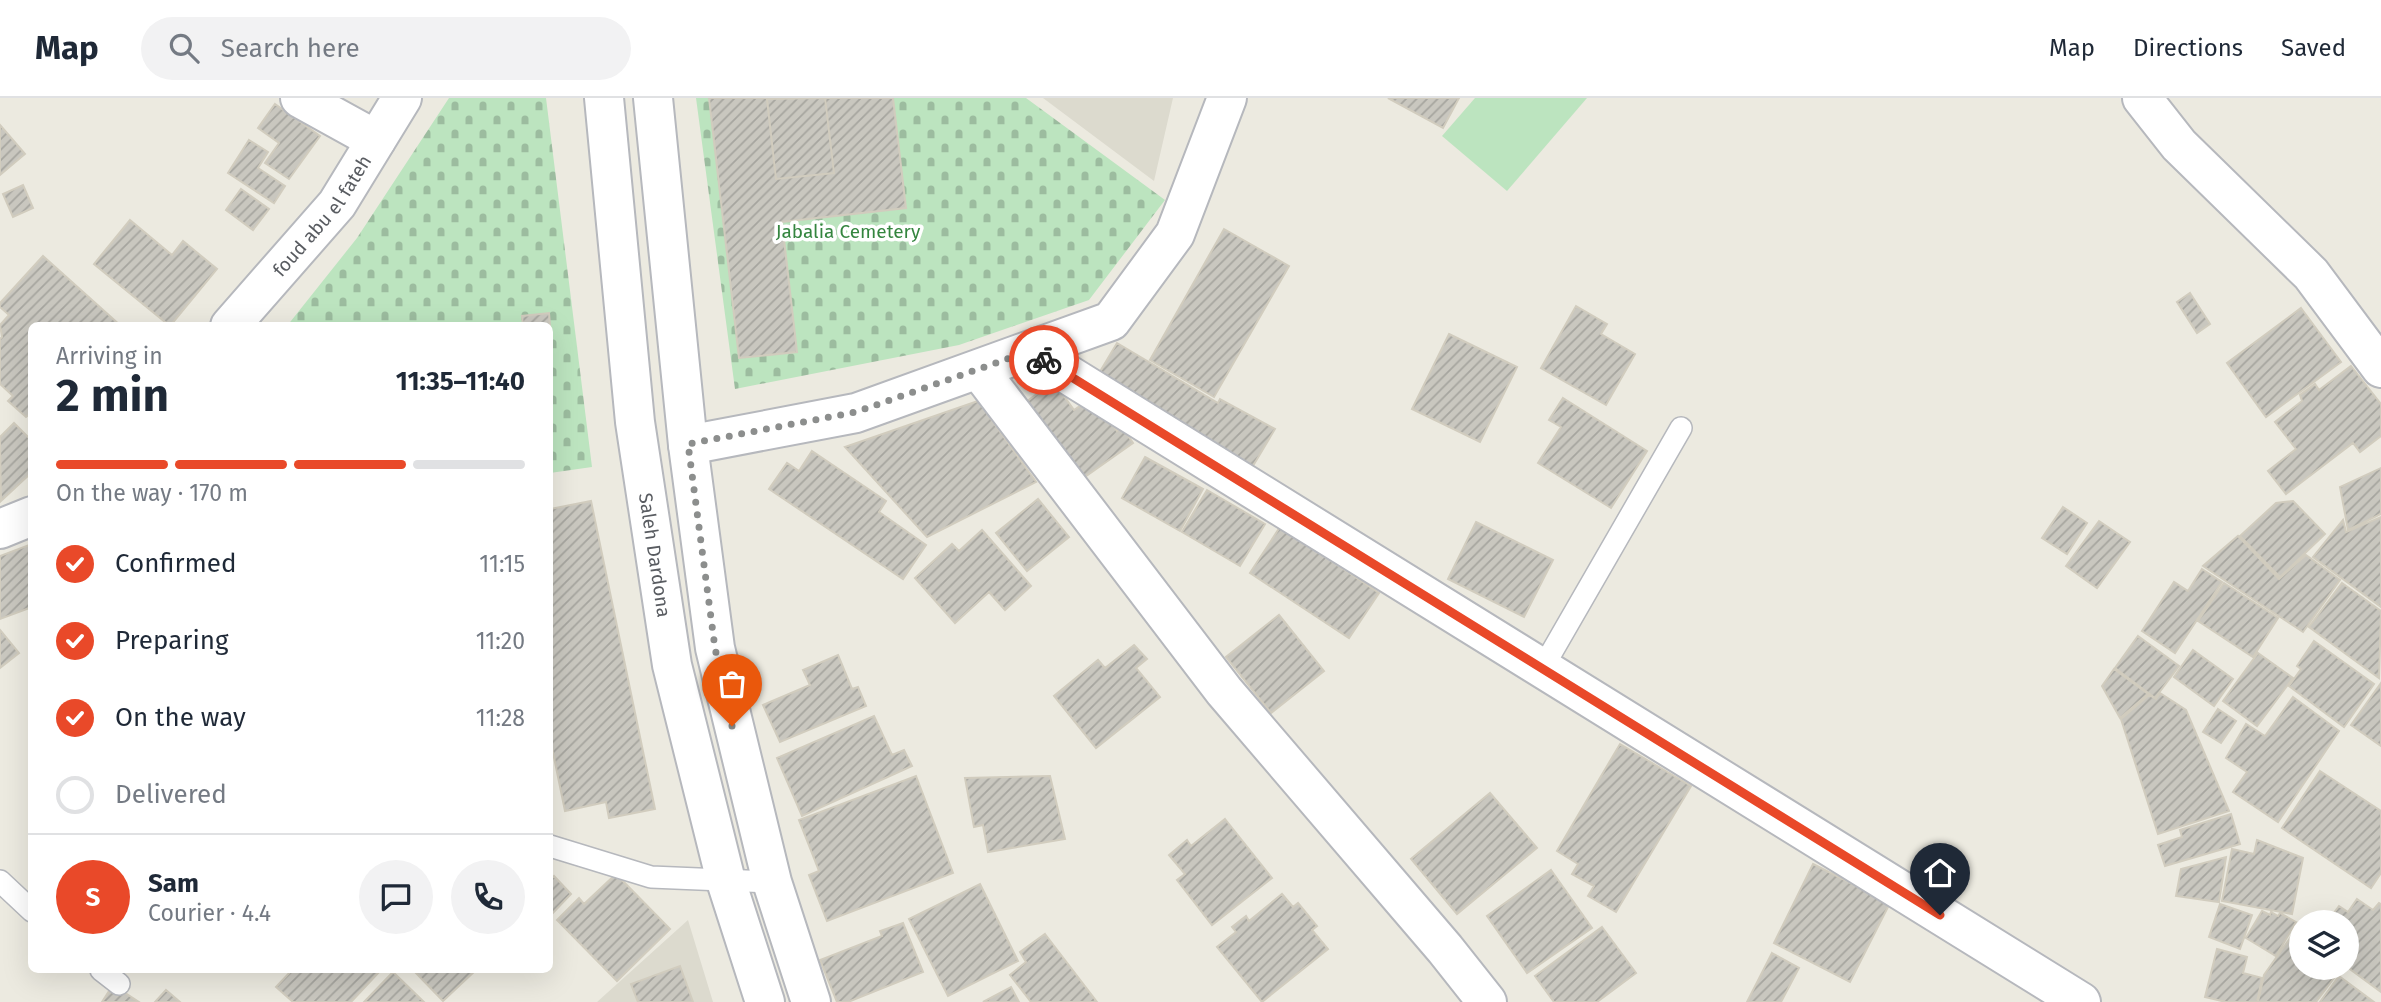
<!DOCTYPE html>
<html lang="en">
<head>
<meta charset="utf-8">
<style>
	body { margin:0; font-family:"Fira Sans",sans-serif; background:#f2f2f3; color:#1f2937; height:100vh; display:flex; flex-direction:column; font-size:26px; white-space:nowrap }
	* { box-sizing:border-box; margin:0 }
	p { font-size:23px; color:#747a83 }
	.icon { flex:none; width:38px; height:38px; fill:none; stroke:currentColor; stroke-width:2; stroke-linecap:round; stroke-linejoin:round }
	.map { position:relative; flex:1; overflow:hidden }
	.sheet { position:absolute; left:28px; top:224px; width:525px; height:651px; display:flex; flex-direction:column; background:#fff; border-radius:10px; box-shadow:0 7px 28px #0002 }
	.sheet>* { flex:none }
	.buttons { position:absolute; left:2289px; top:812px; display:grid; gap:14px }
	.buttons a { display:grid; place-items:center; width:70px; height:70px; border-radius:50%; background:#fff; box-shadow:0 7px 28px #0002; font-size:35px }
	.pin { position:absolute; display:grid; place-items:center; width:60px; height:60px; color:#fff; margin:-72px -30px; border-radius:50% 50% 50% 0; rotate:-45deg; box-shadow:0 0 7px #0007 }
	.pin .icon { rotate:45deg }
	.courier { position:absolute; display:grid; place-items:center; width:70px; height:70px; margin:-35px; border:5px solid #e94929; border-radius:50%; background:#fff; color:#222; box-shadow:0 2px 9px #0007 }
	.overview em { font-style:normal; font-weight:700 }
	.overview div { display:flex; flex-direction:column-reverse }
	.overview { display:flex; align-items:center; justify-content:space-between; height:119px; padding:0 28px }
	h1 { font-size:46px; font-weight:700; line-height:52px }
	.bar { display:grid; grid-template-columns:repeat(4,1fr); gap:10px 7px; align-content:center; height:84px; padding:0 28px }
	.bar i { height:9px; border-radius:5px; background:#e0e1e3 }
	.bar .selected { background:#e94929 }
	.bar p { grid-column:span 4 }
	.line { display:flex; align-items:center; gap:18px; padding:0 28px; border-top:2px solid #e0e1e3 }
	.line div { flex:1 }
	.round { display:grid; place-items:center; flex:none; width:74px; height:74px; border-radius:37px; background:#f2f2f3 }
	ol { padding:0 28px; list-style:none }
	li { display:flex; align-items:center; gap:21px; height:77px }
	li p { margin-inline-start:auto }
	li .icon { padding:7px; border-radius:50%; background:#e94929; color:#fff; stroke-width:4 }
	li:last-child { color:#747a83 }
	li i { width:38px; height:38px; border:4px solid #e0e1e3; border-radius:50% }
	header { display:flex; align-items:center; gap:42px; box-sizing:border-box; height:98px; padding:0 35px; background:#fff; border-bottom:2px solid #e0e1e3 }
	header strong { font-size:33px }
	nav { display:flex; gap:38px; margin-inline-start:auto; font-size:24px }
	.search { width:490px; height:63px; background:#f2f2f3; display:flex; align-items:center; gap:18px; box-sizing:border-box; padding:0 24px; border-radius:38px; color:#747a83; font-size:26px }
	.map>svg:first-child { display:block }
	.education { fill:#dcdace }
	.cemetery { fill:url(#cemetery-stones) }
	.garden { fill:#bce4bf }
	.building { fill:url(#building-hatch); stroke:#d1ccbe; stroke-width:2 }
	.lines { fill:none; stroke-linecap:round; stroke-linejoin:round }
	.service-casing { stroke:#b6b8bd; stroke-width:24 }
	.minor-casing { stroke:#b6b8bd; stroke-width:42 }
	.tertiary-casing { stroke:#b6b8bd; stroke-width:42 }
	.service { stroke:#fff; stroke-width:21 }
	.minor { stroke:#fff; stroke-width:38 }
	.tertiary { stroke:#fff; stroke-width:38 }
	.done { stroke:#8c8e8d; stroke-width:7; stroke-dasharray:0 12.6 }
	.route { stroke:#e94929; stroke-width:9 }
	.labels { text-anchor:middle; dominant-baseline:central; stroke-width:7; stroke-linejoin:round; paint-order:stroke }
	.street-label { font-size:19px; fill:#595c61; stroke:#fff }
	.park-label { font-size:19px; fill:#34853f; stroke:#fff }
</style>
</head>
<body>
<header>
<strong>Map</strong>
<div class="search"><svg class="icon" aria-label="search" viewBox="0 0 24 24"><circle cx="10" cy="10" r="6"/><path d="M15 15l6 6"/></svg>Search here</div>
<nav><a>Map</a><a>Directions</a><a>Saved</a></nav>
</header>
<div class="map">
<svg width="2381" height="904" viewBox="0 0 2381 904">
	<defs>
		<pattern id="cemetery-stones" width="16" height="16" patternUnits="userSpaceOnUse" patternTransform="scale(1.75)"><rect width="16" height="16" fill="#bce4bf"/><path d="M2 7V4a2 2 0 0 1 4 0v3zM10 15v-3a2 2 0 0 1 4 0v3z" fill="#9cbc9f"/></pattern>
		<pattern id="building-hatch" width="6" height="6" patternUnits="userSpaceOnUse" patternTransform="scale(1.75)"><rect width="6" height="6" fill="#c9c7bf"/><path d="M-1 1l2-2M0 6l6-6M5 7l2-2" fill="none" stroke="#a6a59f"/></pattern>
	</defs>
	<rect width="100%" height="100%" fill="#eceae0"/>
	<path class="education" d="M1043,0H1173L1154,83Z
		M688,822L713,904H597Z"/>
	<path class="cemetery" d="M449,0H546L592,369L550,375V228H287L357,140Z
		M696,0H1026L1165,102L1089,202L959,247L735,291Z"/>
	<path class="garden" d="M1475,0H1587L1507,93L1442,38Z"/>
	<path class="building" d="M709,0H774L767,1L776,81L834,75L825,0H893L906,110L782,124L797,254L739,260Z
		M825,0L834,75L776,81L767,1Z
		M1388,0H1459L1443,30Z
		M275,6L320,38L289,81L265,65L279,45L258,30Z
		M0,27L25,56L0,77Z
		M249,42L268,54L258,70L285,88L274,105L228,75Z
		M23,87L33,110L13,119L3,96Z
		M241,91L269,111L253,132L226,112Z
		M130,122L172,157L183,143L217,171L170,228L94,166Z
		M1224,131L1289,168L1214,299L1150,262Z
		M43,158L121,228H32V314L26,319L8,303L13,298L0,286V241L2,239L0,227L9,217L0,209V205Z
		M2190,195L2210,226L2197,235L2177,204Z
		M1576,208L1607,226L1601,236L1635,256L1606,307L1541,270Z
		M2301,210L2341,264L2266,319L2227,265Z
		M549,215L552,251H550V228H523L522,218Z
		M1449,236L1517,269L1480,344L1412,311Z
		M1117,245L1218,305L1220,301L1275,331L1250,373L1095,282Z
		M2351,268L2381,306V338L2360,354L2353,345L2286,396L2268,373L2296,351L2275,324L2302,303L2300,297L2315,286L2319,292Z
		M1054,284L1074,312L1087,303L1101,312L1117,333L1122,329L1133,345L1079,383L1023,306Z
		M1563,300L1647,353L1611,410L1538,365L1561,329L1549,322Z
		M978,303L1036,384L927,439L845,349Z
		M14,325L32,343V374L1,403L0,339Z
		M812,353L886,403L879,414L926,447L903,481L769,391L787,365L799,373Z
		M1145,359L1203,391L1180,433L1122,400Z
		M2381,370V416L2348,432L2340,389Z
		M1207,392L1265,426L1240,468L1182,434Z
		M1038,401L1069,439L1027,473L996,435Z
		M591,403L655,711L609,720L606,704L565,713L550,640V411Z
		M2293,403L2325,436L2280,479L2240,438L2276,405Z
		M2063,409L2087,425L2067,456L2042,440Z
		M2381,419V509L2313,459L2343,422L2346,434Z
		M2099,423L2130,444L2097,490L2066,468Z
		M1476,424L1553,462L1524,519L1448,481Z
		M1280,429L1379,495L1349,540L1250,475Z
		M982,432L1031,488L1005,512L989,494L955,525L915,480L952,446L959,453Z
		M2238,438L2279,481L2306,457L2340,482L2303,534L2203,468Z
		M32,446V509L0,521V458Z
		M2202,471L2222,484L2175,555L2142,533L2174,484L2188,493Z
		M2224,485L2278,520L2253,559L2198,523Z
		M2342,485L2381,513L2379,580L2309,529Z
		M1279,517L1324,573L1271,615L1226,559Z
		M0,532L19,555L0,570Z
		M2138,538L2179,568L2155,600L2115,570Z
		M2314,543L2374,586L2344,629L2289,588L2301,571L2297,568Z
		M1134,547L1147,561L1136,570L1160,599L1096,650L1054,598L1098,562L1105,570Z
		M2193,552L2233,581L2214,608L2174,579Z
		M2258,555L2293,580L2257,628L2223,603Z
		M838,557L852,591L858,589L866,608L780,644L763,607L810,587L803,572Z
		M2114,571L2148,596L2120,620L2102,588Z
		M2381,585V648L2351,627Z
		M2160,595L2186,612L2229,713L2158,736L2121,621L2149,597L2156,601Z
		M2293,599L2339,633L2278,724L2233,694L2247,674L2226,660L2246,626L2265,638Z
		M2218,611L2236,623L2221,645L2203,634Z
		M874,618L892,657L904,652L912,668L802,718L777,660Z
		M1620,646L1691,688L1616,814L1588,798L1594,788L1572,776L1578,766L1557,753Z
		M2320,673L2381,713V775L2371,790L2282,730Z
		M916,678L953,775L827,823L809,777L819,773L799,722Z
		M1050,678L1065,741L988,754L983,727L974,729L965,680Z
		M1490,695L1537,750L1457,816L1411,761Z
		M2231,716L2240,746L2165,768L2158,747L2182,739L2180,732Z
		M1225,721L1272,780L1212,827L1177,782L1185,776L1169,757L1187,742L1191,748Z
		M2257,742L2303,760L2292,816L2222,803L2232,751L2254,756Z
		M2226,759L2219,804L2176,798L2181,771Z
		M1813,766L1890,805L1850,884L1774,845Z
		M1551,772L1592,830L1527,875L1487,818Z
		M616,776L670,831L617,883L557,822L579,800L584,806Z
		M554,778L571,796L550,818V782Z
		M980,786L1018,863L948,898L909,821Z
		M1282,796L1293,809L1298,805L1317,828L1312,832L1328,851L1262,904L1217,849L1236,834L1232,829L1246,818L1249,823Z
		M2357,801L2373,812L2379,805L2381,806V894L2347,869V824H2327L2339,808L2348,814Z
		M2220,806L2252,817L2240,851L2209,839Z
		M2262,813L2270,817L2271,814L2278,818L2280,815L2296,824L2276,858L2246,840Z
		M903,825L923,874L848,904H837L820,862L882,838L880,833Z
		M1602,829L1636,875L1597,904H1554L1535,878Z
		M1045,836L1097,904H1031L1010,877L1026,864L1020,854Z
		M2293,836L2301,842V870H2327L2337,876L2316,904H2258L2264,877Z
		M2217,851L2247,859L2243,875L2262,880L2257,904H2226L2205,899Z
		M1772,855L1799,870L1781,904H1747Z
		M680,868L693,904H638L631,886Z
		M292,872H381L351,904H293L276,889Z
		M413,872H476L443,903Z
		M393,874L424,904H364Z
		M2339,878L2374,904H2320Z
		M113,887L139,904H102Z
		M1011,889L1019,904H983Z
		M166,892L180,904H155Z"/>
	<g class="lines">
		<g class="service-casing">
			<path id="service" d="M1542,571L1681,330
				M550,748L651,779L772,784
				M0,783L32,813
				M101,872L119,886"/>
		</g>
		<g class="minor-casing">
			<g id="minor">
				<path d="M300,0L376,42"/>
				<path d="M2142,0L2179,47L2311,176L2381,270"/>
				<path id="s1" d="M230,228L337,106L402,0"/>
				<path d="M1030,253L2081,904"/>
				<path d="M979,272L1224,593L1445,851L1487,904"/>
				<path d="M688,347L856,315L1111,223L1175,136L1227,0"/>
				<path d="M0,431L32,418"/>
			</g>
		</g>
		<g class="tertiary-casing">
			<g id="tertiary">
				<path id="s2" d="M604,0L635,324L672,567L726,783L765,904"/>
				<path d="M653,0L688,347L715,550L772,784L811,904"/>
			</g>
		</g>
		<use href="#service" class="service"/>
		<use href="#minor" class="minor"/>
		<use href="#tertiary" class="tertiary"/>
	</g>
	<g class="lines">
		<path class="done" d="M732,628L715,550L688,346L856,314L1030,253L1044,262"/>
		<path class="route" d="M1044,262L1940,817"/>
	</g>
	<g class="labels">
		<g class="street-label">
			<text stroke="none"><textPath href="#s1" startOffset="144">foud abu el fateh</textPath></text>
			<text stroke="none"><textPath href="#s2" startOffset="460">Saleh Dardona</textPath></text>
		</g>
		<g class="park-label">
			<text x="848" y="133">Jabalia Cemetery</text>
		</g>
	</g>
</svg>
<div class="buttons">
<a><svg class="icon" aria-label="layers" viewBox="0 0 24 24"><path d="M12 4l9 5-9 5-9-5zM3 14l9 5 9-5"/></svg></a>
</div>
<div class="pin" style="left:732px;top:628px;background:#ea580c"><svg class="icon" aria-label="bag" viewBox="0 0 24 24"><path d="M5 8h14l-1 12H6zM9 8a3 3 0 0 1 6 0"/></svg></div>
<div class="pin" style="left:1940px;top:817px;background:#1f2937"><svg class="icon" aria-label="home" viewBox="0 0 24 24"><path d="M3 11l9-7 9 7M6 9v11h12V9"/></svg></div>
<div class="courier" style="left:1044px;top:262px"><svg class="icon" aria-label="bike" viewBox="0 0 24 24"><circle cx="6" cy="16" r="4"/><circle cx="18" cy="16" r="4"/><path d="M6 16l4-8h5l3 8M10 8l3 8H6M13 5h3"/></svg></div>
<section class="sheet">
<div class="overview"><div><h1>2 min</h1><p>Arriving in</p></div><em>11:35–11:40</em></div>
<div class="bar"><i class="selected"></i><i class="selected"></i><i class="selected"></i><i></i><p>On the way · 170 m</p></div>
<ol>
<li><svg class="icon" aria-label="check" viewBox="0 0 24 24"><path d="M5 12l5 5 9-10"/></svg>Confirmed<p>11:15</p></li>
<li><svg class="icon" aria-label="check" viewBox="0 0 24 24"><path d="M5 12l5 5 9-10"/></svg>Preparing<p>11:20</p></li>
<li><svg class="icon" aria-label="check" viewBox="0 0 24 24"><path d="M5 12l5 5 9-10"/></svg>On the way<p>11:28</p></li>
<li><i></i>Delivered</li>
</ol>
<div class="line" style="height:126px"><b class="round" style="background:#e94929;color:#fff">S</b><div><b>Sam</b><p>Courier · 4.4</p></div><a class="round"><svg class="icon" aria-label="chat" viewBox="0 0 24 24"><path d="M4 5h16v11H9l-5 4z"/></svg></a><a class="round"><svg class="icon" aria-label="phone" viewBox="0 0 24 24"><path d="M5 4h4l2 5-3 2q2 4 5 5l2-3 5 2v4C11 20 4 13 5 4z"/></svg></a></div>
</section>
</div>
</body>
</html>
